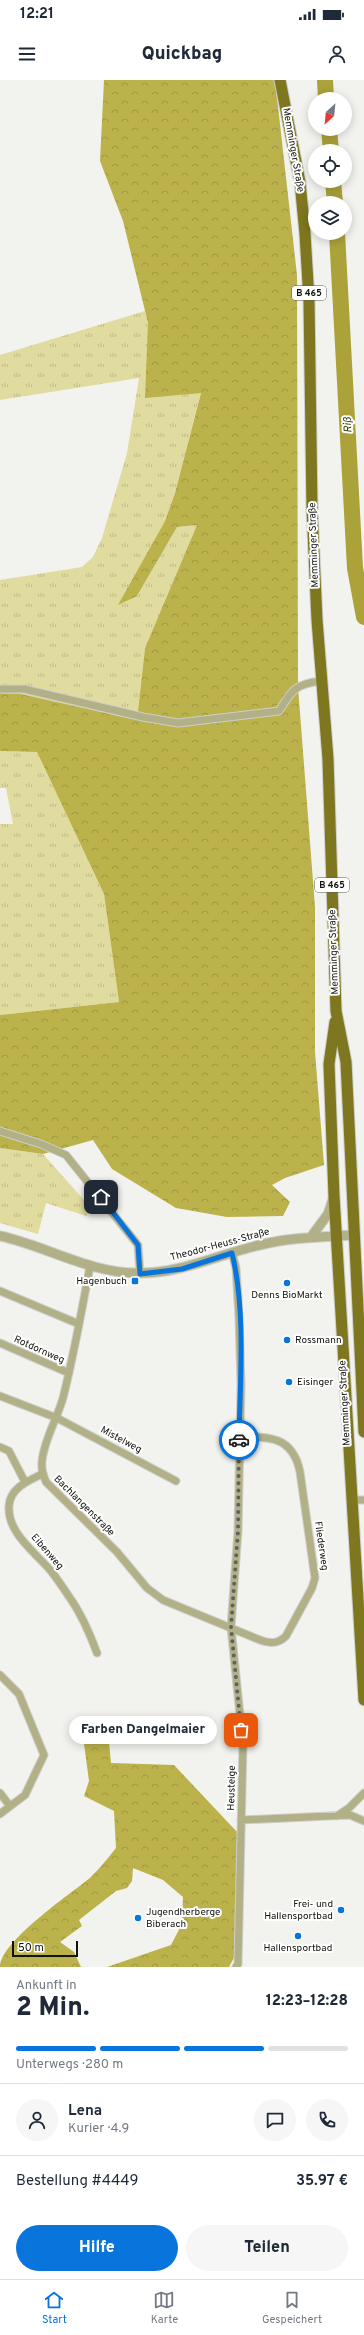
<!DOCTYPE html>
<html lang="de">
<head>
<meta charset="utf-8">
<style>
	body { margin:0; font-family:Overpass,sans-serif; background:#f6f6f7; color:#1f2937; height:100vh; display:flex; flex-direction:column; font-size:15px; white-space:nowrap }
	* { box-sizing:border-box; margin:0 }
	p { font-size:13px; color:#747a83 }
	.icon { flex:none; width:22px; height:22px; fill:none; stroke:currentColor; stroke-width:2; stroke-linecap:round; stroke-linejoin:round }
	.map { position:relative; height:1887px; overflow:hidden }
	.panel { display:flex; flex-direction:column; background:#fff; flex:1 }
	.panel>* { flex:none }
	.needle { width:26px; rotate:207deg }
	.fabs { position:absolute; left:308px; top:12px; display:grid; gap:8px }
	.fabs a { display:grid; place-items:center; width:44px; height:44px; border-radius:50%; background:#fff; box-shadow:0 2px 10px #0003; font-size:20px }
	.scale { position:absolute; left:12px; bottom:10px; width:66px; box-sizing:border-box; padding-left:4px; border:2px solid #121211; border-top:0; font-size:11px; line-height:14px; white-space:nowrap; color:#121211; -webkit-text-stroke:3px #fffffe; paint-order:stroke }
	.pin { position:absolute; display:grid; place-items:center; width:34px; height:34px; color:#fff; margin:-17px; border-radius:8px; box-shadow:0 2px 6px #0006 }
	.courier { position:absolute; display:grid; place-items:center; width:40px; height:40px; margin:-20px; border:3px solid #0874dc; border-radius:50%; background:#fff; color:#222; box-shadow:0 1px 5px #0007 }
	.bubble { position:absolute; height:28px; border-radius:14px; background:#fff; box-shadow:0 2px 10px #0003; font-size:13px; font-weight:800; line-height:28px; text-align:center }
	.overview em { font-style:normal; font-weight:800 }
	.overview div { display:flex; flex-direction:column-reverse }
	.overview { display:flex; align-items:center; justify-content:space-between; height:68px; padding:0 16px }
	h1 { font-size:26px; font-weight:800; line-height:30px }
	.bar { display:grid; grid-template-columns:repeat(4,1fr); gap:6px 4px; align-content:center; height:48px; padding:0 16px }
	.bar i { height:5px; border-radius:3px; background:#e0e1e3 }
	.bar .on { background:#0874dc }
	.bar p { grid-column:span 4 }
	.line { display:flex; align-items:center; gap:10px; padding:0 16px; border-top:1px solid #e0e1e3 }
	.line div { flex:1 }
	.round { display:grid; place-items:center; flex:none; width:42px; height:42px; border-radius:21px; background:#f6f6f7 }
	.action { display:flex; gap:8px; margin-top:auto; padding:8px 16px }
	.action a { flex:1; height:46px; border-radius:24px; background:#0874dc; color:#fff; font-size:16px; font-weight:800; line-height:46px; text-align:center }
	.action a+a { background:#f6f6f7; color:#1f2937 }
	.status { display:flex; justify-content:space-between; align-items:center; height:28px; padding:0 20px; background:#fff; direction:ltr }
	.status svg { height:11px; fill:currentColor }
	header { display:flex; justify-content:space-between; align-items:center; height:52px; padding:0 16px; background:#fff; font-size:18px; font-weight:800 }
	.tab-bar { display:flex; justify-content:space-around; align-items:center; height:56px; border-top:1px solid #e0e1e3; background:#fff; font-size:11px; color:#747a83 }
	.tab-bar a { display:grid; justify-items:center; gap:2px }
	.tab-bar .on { color:#0874dc }
	.map>svg:first-child { display:block }
	.grass { fill:url(#grass-tufts) }
	.forest { fill:url(#forest-crowns) }
	.lines { fill:none; stroke-linecap:round; stroke-linejoin:round }
	.river { stroke:#aba239; stroke-width:16 }
	.minor-casing { stroke:#cececb; stroke-width:9 }
	.tertiary-casing { stroke:#cececb; stroke-width:11 }
	.primary-casing { stroke:#cececb; stroke-width:13 }
	.minor { stroke:#b2b087; stroke-width:7 }
	.tertiary { stroke:#b2b087; stroke-width:9 }
	.primary { stroke:#7e771f; stroke-width:11 }
	.done { stroke:#60605e; stroke-width:4; stroke-dasharray:0 7.2 }
	.route { stroke:#0874dc; stroke-width:5 }
	.poi-dot { fill:#0874dc; stroke:#fffffe; stroke-width:1.5 }
	.labels { text-anchor:middle; dominant-baseline:central; stroke-width:4; stroke-linejoin:round; paint-order:stroke }
	.shield { fill:#fffffe; stroke:#595958; stroke-width:1 }
	.shield-label { font-size:9px; font-weight:bold; fill:#121211 }
	.street-label { font-size:10px; fill:#121211; stroke:#fffffe }
	.poi-label { font-size:10px; fill:#121211; stroke:#fffffe; text-anchor:start }
	.water-label { font-size:11px; font-style:italic; fill:#322e00; stroke:#fffffe }
</style>
</head>
<body>
<div class="status"><b>12:21</b><svg viewBox="0 0 49 12"><path d="M0 12V9h3v3zM5 12V6h3v6zM10 12V3h3v9zM15 12V0h3v12zM26 1h20v11H26zM47 4h2v5h-2z"/></svg></div>
<header><svg class="icon" aria-label="menu" viewBox="0 0 24 24"><path d="M4 6h16M4 12h16M4 18h16"/></svg>Quickbag<svg class="icon" aria-label="person" viewBox="0 0 24 24"><circle cx="12" cy="8" r="4"/><path d="M4 21q1-7 8-7t8 7"/></svg></header>
<div class="map">
<svg width="364" height="1887" viewBox="0 0 364 1887">
	<defs>
		<pattern id="grass-tufts" width="24" height="20" patternUnits="userSpaceOnUse"><rect width="24" height="20" fill="#e0db9e"/><path d="M3 7l-1-3M5 7V3M7 7l1-3M15 17l-1-3M17 17v-4M19 17l1-3" fill="none" stroke="#bfbb87"/></pattern>
		<pattern id="forest-crowns" width="20" height="18" patternUnits="userSpaceOnUse"><rect width="20" height="18" fill="#bbb24b"/><path d="M2 6a3 3 0 1 1 6 0M12 15a3 3 0 1 1 6 0" fill="none" stroke="#a09840"/></pattern>
	</defs>
	<rect width="100%" height="100%" fill="#f2f2ee"/>
	<path class="grass" d="M145,231L148,243L201,312L175,413L165,441L119,524L137,516L177,447L197,445L145,568L137,640L21,614L0,613V500L82,487L93,477L102,458L127,373L139,298L0,320V275Z
		M0,671L37,672L104,814L119,922L0,935V744H13L6,708H0Z
		M0,1068L43,1074L91,1128L86,1136L46,1123L38,1154L0,1143Z"/>
	<path class="forest" d="M104,0H275L297,195L298,607L315,827V972L324,1085L285,1098L272,1105L290,1122L283,1136L227,1137L176,1128L112,1089L93,1060L43,1074L0,1068V935L119,922L104,814L37,672L0,671V613L21,614L137,640L145,568L197,445L177,447L137,516L118,525L165,441L175,413L201,313L145,318L148,243L123,141L100,81Z
		M83,1656L109,1662L111,1683L174,1685L238,1753L236,1874L229,1887H107L171,1865L182,1844L183,1817L163,1800L133,1788L132,1801L127,1808L116,1811L79,1840L82,1846L60,1862L74,1872L81,1887H0C0,1862 70,1814 90,1798C99,1789 108,1778 116,1768L114,1731L84,1716L89,1701Z"/>
	<g class="lines">
		<path class="river" d="M325,0L326,19
			M329,49L331,71
			M333,101L335,123
			M337,153L355,488L364,537"/>
		<g class="minor-casing">
			<path id="minor" d="M0,609H24L143,637L178,643L279,631C292,610 295,604 321,601
				M0,1051L41,1064L66,1075L138,1165L140,1193
				M232,1173L236,1188L239,1237L241,1305L238,1451L231,1547L243,1665L238,1884L236,1887
				M90,1186C82,1230 74,1274 63,1318C57,1339 44,1360 42,1381C41,1389 43,1395 46,1402L117,1472L147,1508L163,1520L260,1560C270,1564 278,1564 286,1556L312,1508L315,1498L300,1392C293,1357 270,1356 239,1357
				M0,1211L79,1244
				M0,1263L69,1293
				M0,1316L57,1338L176,1401
				M0,1367L9,1371L25,1402
				M42,1394C28,1401 10,1408 9,1426C7,1453 36,1473 51,1491C58,1500 64,1509 70,1518C82,1535 90,1554 97,1573
				M351,1420H364
				M0,1595L19,1614L44,1675L25,1715L0,1734
				M0,1713L10,1726
				M337,1736L349,1728L364,1713
				M241,1740L350,1735L364,1741"/>
		</g>
		<g class="tertiary-casing">
			<path id="tertiary" d="M0,1156C47,1166 90,1194 140,1193C184,1193 222,1173 264,1164C294,1157 324,1157 354,1155
				M311,1157L328,1134L333,1119"/>
		</g>
		<g class="primary-casing">
			<path id="primary" d="M280,0L300,102L305,154L309,220L312,429L317,540L328,679L336,931L346,982L364,1352
				M335,942L329,984L334,1116L364,1620"/>
		</g>
		<use href="#minor" class="minor"/>
		<use href="#tertiary" class="tertiary"/>
		<use href="#primary" class="primary"/>
	</g>
	<g class="lines">
		<path class="done" d="M239,1360L238,1451L231,1547L241,1650"/>
		<path class="route" d="M101,1117L138,1165L140,1194L182,1189L232,1173C246,1231 240,1300 239,1360"/>
	</g>
	<g class="poi-dot">
		<rect x="131" y="1197" width="8" height="8" rx="2"/>
		<circle cx="287" cy="1203" r="4"/>
		<circle cx="287" cy="1260" r="4"/>
		<circle cx="289" cy="1302" r="4"/>
		<circle cx="341" cy="1830" r="4"/>
		<circle cx="138" cy="1838" r="4"/>
		<circle cx="298" cy="1856" r="4"/>
	</g>
	<g class="labels">
		<g class="shield">
			<rect x="292" y="206" width="34" height="14" rx="3"/>
			<rect x="315" y="798" width="34" height="14" rx="3"/>
		</g>
		<g class="shield-label">
			<text x="309" y="213">B 465</text>
			<text x="332" y="805">B 465</text>
		</g>
		<g class="street-label">
			<text transform="translate(293 70) rotate(80)">Memminger Straße</text>
			<text transform="translate(314 465) rotate(-92)">Memminger Straße</text>
			<text transform="translate(334 872) rotate(-92)">Memminger Straße</text>
			<text transform="translate(220 1165) rotate(-15)">Theodor-Heuss-Straße</text>
			<text transform="translate(39 1270) rotate(24)">Rotdornweg</text>
			<text transform="translate(345 1323) rotate(-93)">Memminger Straße</text>
			<text transform="translate(121 1360) rotate(28)">Mistelweg</text>
			<text transform="translate(84 1426) rotate(45)">Bachlangenstraße</text>
			<text transform="translate(321 1466) rotate(82)">Fliederweg</text>
			<text transform="translate(47 1472) rotate(49)">Eibenweg</text>
			<text transform="translate(232 1708) rotate(-89)">Heusteige</text>
		</g>
		<g class="poi-label">
			<text x="127" y="1201" text-anchor="end">Hagenbuch</text>
			<text x="287" y="1215" text-anchor="middle">Denns BioMarkt</text>
			<text x="295" y="1260">Rossmann</text>
			<text x="297" y="1302">Eisinger</text>
			<text x="333" y="1824" text-anchor="end">Frei- und<tspan x="333" dy="12">Hallensportbad</tspan></text>
			<text x="146" y="1832">Jugendherberge<tspan x="146" dy="12">Biberach</tspan></text>
			<text x="298" y="1868" text-anchor="middle">Hallensportbad</text>
		</g>
		<g class="water-label">
			<text transform="translate(348 345) rotate(-93)">Riß</text>
		</g>
	</g>
</svg>
<div class="fabs">
<a><svg class="needle" viewBox="-14 -14 28 28"><path d="M0-13l5 13h-10z" fill="#e53935"/><path d="M0 13l5-13h-10z" fill="#747a83"/></svg></a>
<a><svg class="icon" aria-label="locate" viewBox="0 0 24 24"><circle cx="12" cy="12" r="6"/><path d="M12 2v4M12 18v4M2 12h4M18 12h4"/></svg></a>
<a><svg class="icon" aria-label="layers" viewBox="0 0 24 24"><path d="M12 4l9 5-9 5-9-5zM3 14l9 5 9-5"/></svg></a>
</div>
<div class="scale">50 m</div>
<div class="pin" style="left:241px;top:1650px;background:#ea580c"><svg class="icon" aria-label="bag" viewBox="0 0 24 24"><path d="M5 8h14l-1 12H6zM9 8a3 3 0 0 1 6 0"/></svg></div>
<div class="pin" style="left:101px;top:1117px;background:#1f2937"><svg class="icon" aria-label="home" viewBox="0 0 24 24"><path d="M3 11l9-7 9 7M6 9v11h12V9"/></svg></div>
<div class="courier" style="left:239px;top:1360px"><svg class="icon" aria-label="car" viewBox="0 0 24 24"><path d="M5 17H2v-5l4-1 3-4h7l3 4 3 1v5h-3M9 17h6M6 11h13"/><circle cx="7" cy="17" r="2"/><circle cx="17" cy="17" r="2"/></svg></div>
<div class="bubble" style="left:69px;top:1636px;width:148px">Farben Dangelmaier</div>
</div>
<section class="panel">
<div class="overview"><div><h1>2 Min.</h1><p>Ankunft in</p></div><em>12:23–12:28</em></div>
<div class="bar"><i class="on"></i><i class="on"></i><i class="on"></i><i></i><p>Unterwegs · 280 m</p></div>
<div class="line" style="height:72px"><a class="round"><svg class="icon" aria-label="person" viewBox="0 0 24 24"><circle cx="12" cy="8" r="4"/><path d="M4 21q1-7 8-7t8 7"/></svg></a><div><b>Lena</b><p>Kurier · 4.9</p></div><a class="round"><svg class="icon" aria-label="chat" viewBox="0 0 24 24"><path d="M4 5h16v11H9l-5 4z"/></svg></a><a class="round"><svg class="icon" aria-label="phone" viewBox="0 0 24 24"><path d="M5 4h4l2 5-3 2q2 4 5 5l2-3 5 2v4C11 20 4 13 5 4z"/></svg></a></div>
<div class="line" style="height:52px"><div>Bestellung #4449</div><b>35.97 €</b></div>
<div class="action"><a>Hilfe</a><a>Teilen</a></div>
</section>
<nav class="tab-bar">
<a class="on"><svg class="icon" aria-label="home" viewBox="0 0 24 24"><path d="M3 11l9-7 9 7M6 9v11h12V9"/></svg>Start</a>
<a><svg class="icon" aria-label="map" viewBox="0 0 24 24"><path d="M3 6l6-2 6 2 6-2v14l-6 2-6-2-6 2zM9 4v14M15 6v14"/></svg>Karte</a>
<a><svg class="icon" aria-label="saved" viewBox="0 0 24 24"><path d="M7 4h10v16l-5-4-5 4z"/></svg>Gespeichert</a>
</nav>
</body>
</html>
